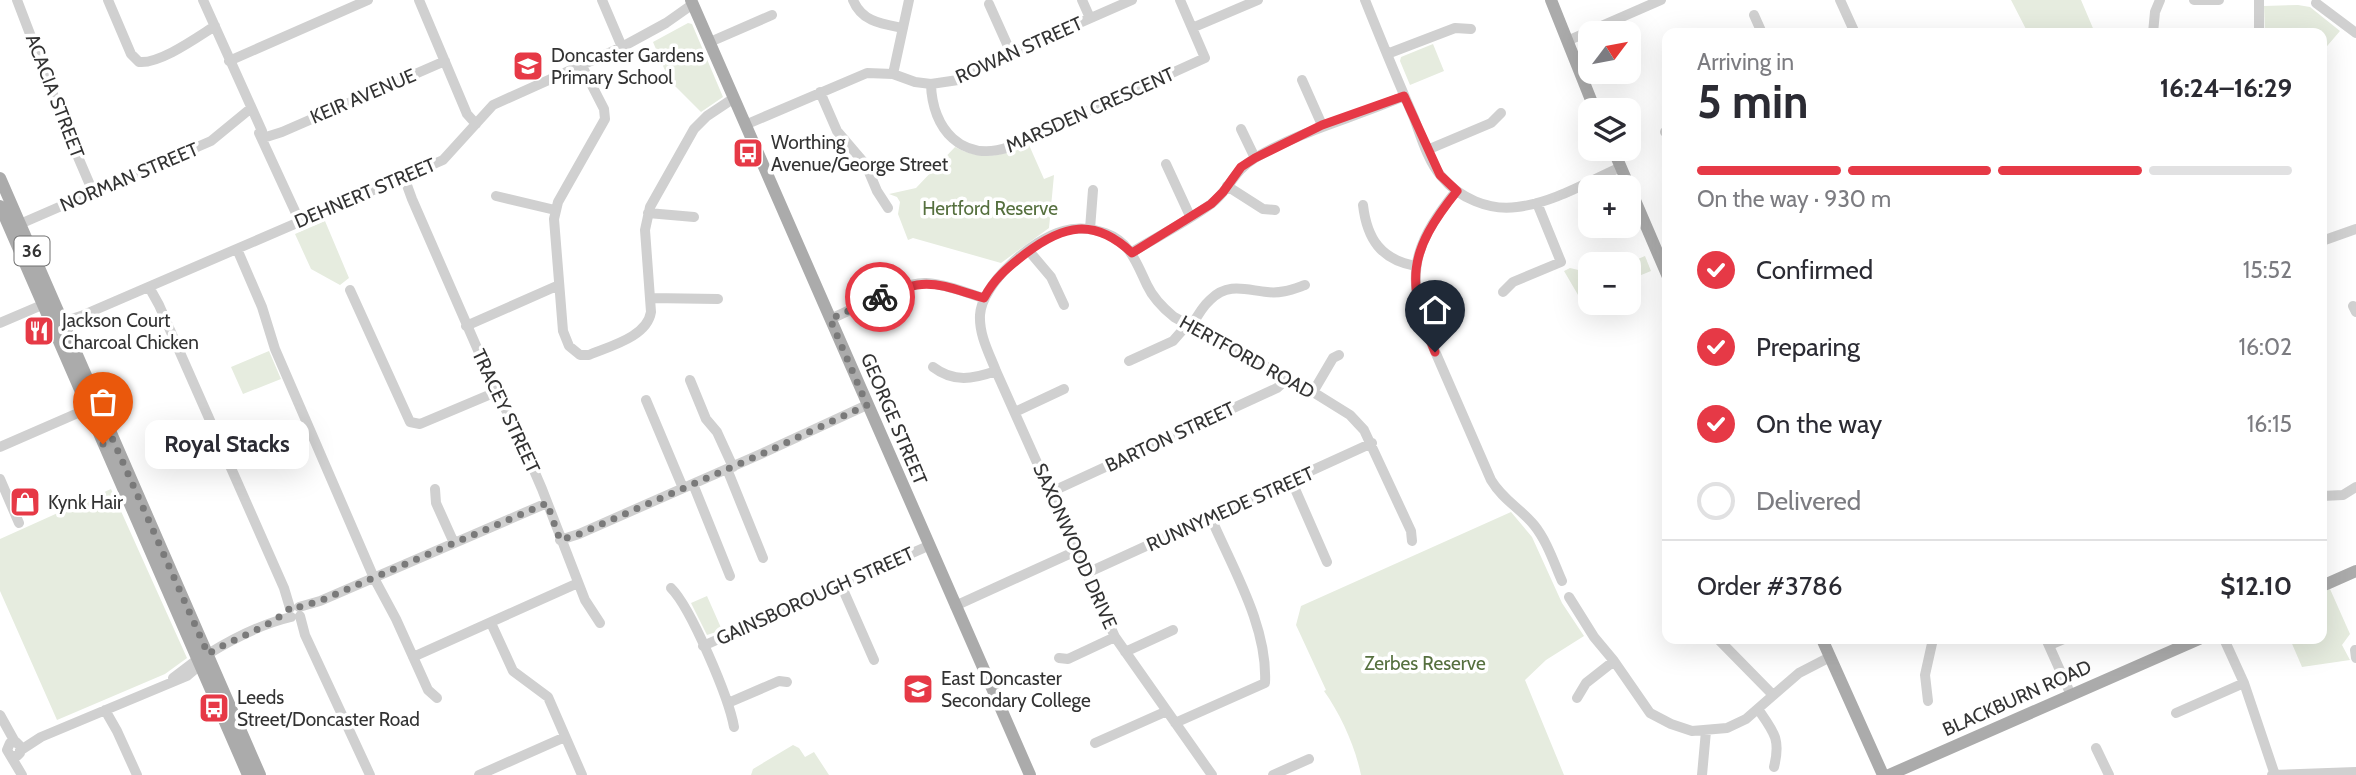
<!DOCTYPE html>
<html lang="en">
<head>
<meta charset="utf-8">
<style>
	body { margin:0; font-family:Cabin,sans-serif; background:#f2f2f3; color:#2b2b33; height:100vh; display:flex; flex-direction:column; font-size:26px; white-space:nowrap }
	* { box-sizing:border-box; margin:0 }
	p { font-size:23px; color:#7c7c81 }
	.icon { flex:none; width:38px; height:38px; fill:none; stroke:currentColor; stroke-width:2; stroke-linecap:round; stroke-linejoin:round }
	.map { position:relative; flex:1; overflow:hidden }
	.panel { position:absolute; left:1662px; top:28px; width:665px; height:616px; display:flex; flex-direction:column; background:#fff; border-radius:14px; box-shadow:0 7px 28px #0002 }
	.panel>* { flex:none }
	.needle { width:46px; rotate:58deg }
	.tools { position:absolute; left:1578px; top:21px; display:grid; gap:14px }
	.tools a { display:grid; place-items:center; width:63px; height:63px; border-radius:14px; background:#fff; box-shadow:0 7px 28px #0002; font-size:35px }
	.pin { position:absolute; display:grid; place-items:center; width:60px; height:60px; color:#fff; margin:-72px -30px; border-radius:50% 50% 50% 0; rotate:-45deg; box-shadow:0 0 7px #0007 }
	.pin .icon { rotate:45deg }
	.courier { position:absolute; display:grid; place-items:center; width:70px; height:70px; margin:-35px; border:5px solid #e63946; border-radius:50%; background:#fff; color:#222; box-shadow:0 2px 9px #0007 }
	.bubble { position:absolute; height:49px; border-radius:14px; background:#fff; box-shadow:0 7px 28px #0002; font-size:23px; font-weight:700; line-height:49px; text-align:center }
	.summary em { font-style:normal; font-weight:700 }
	.summary div { display:flex; flex-direction:column-reverse }
	.summary { display:flex; align-items:center; justify-content:space-between; height:119px; padding:0 35px }
	h1 { font-size:46px; font-weight:700; line-height:52px }
	.bar { display:grid; grid-template-columns:repeat(4,1fr); gap:10px 7px; align-content:center; height:84px; padding:0 35px }
	.bar i { height:9px; border-radius:5px; background:#e1e1e2 }
	.bar .current { background:#e63946 }
	.bar p { grid-column:span 4 }
	.line { display:flex; align-items:center; gap:18px; padding:0 35px; border-top:2px solid #e1e1e2 }
	.line div { flex:1 }
	ol { padding:0 35px; list-style:none }
	li { display:flex; align-items:center; gap:21px; height:77px }
	li p { margin-inline-start:auto }
	li .icon { padding:7px; border-radius:50%; background:#e63946; color:#fff; stroke-width:4 }
	li:last-child { color:#7c7c81 }
	li i { width:38px; height:38px; border:4px solid #e1e1e2; border-radius:50% }
	.map>svg:first-child { display:block }
	.green { fill:#e6ecdf }
	.lines { fill:none; stroke-linecap:round; stroke-linejoin:round }
	.minor { stroke:#d0d0d0; stroke-width:10 }
	.major { stroke:#ababab; stroke-width:12 }
	.done { stroke:#7a7a7a; stroke-width:7; stroke-dasharray:0 12.6 }
	.route { stroke:#e63946; stroke-width:9 }
	.labels { text-anchor:middle; dominant-baseline:central; stroke-width:7; stroke-linejoin:round; paint-order:stroke }
	.shield { fill:#fff; stroke:#707070; stroke-width:2 }
	.shield-label { font-size:18px; font-weight:bold; fill:#333 }
	.street-label { font-size:19px; fill:#333; stroke:#fff }
	.poi-label { font-size:19px; fill:#333; stroke:#fff; text-anchor:start }
	.park-label { font-size:19px; fill:#56703f; stroke:#fff }
</style>
</head>
<body>
<div class="map">
<svg width="2356" height="775" viewBox="0 0 2356 775">
	<rect width="100%" height="100%" fill="#fff"/>
	<path class="green" d="M2011,0H2081L2095,33H2028Z
		M2298,5L2310,7L2340,31L2322,52V33H2265L2264,6Z
		M688,23L692,24L723,97L701,112L669,80L653,42Z
		M1433,44L1444,71L1410,85L1400,61L1401,57Z
		M1029,145L1044,179L1054,175L1049,228L1001,263L913,238L908,240L898,214L900,202L897,197L889,194L916,188L955,147C981,161 1002,156 1029,145Z
		M325,221L349,278L340,285L311,269L295,234Z
		M1645,256L1651,271L1629,280V264H1626Z
		M1570,268L1591,273V296L1581,300L1564,271Z
		M269,351L281,379L243,394L231,367Z
		M111,489L187,658L165,674L57,720L0,591V539Z
		M1511,512L1532,537L1562,603L1584,636L1546,660L1525,680L1564,775H1361C1355,746 1341,715 1324,691L1326,690L1296,625L1301,606Z
		M2330,589L2350,634L2342,645L2350,660L2302,667L2290,639H2322V593Z
		M707,596L722,630L707,635L691,603Z
		M793,745L799,748L805,757L814,752L829,775H751L753,769Z"/>
	<g class="lines">
		<path class="minor" d="M17,0L69,136L93,192
			M108,0L131,54L139,62C160,64 196,38 215,26
			M203,0L262,131L263,138
			M419,0L467,114L476,124
			M602,0L622,47
			M853,0C862,22 882,24 903,28
			M1082,0L1090,18
			M1365,0C1381,40 1397,79 1414,118C1421,137 1428,161 1441,176C1459,198 1489,211 1517,207C1553,203 1589,181 1621,167
			M1840,0L1855,33
			M2194,0H2219
			M2259,0V33
			M2316,3L2356,33
			M989,4L1011,53
			M1754,15L1762,33
			M1192,28L1258,0
			M2153,33L2155,12L2160,0
			M1567,41L1661,0
			M710,42L772,15
			M1387,54L1455,28L1471,29
			M229,61L368,0
			M582,66L604,109L605,119L558,202L554,219L563,331L569,346L580,355H589C610,346 647,337 651,312L645,230L650,207L694,129L707,116L734,98
			M893,74L909,0
			M1302,80L1322,125
			M931,84C932,129 962,163 1009,147L1205,58L1180,0
			M820,92L837,131L866,165L877,191L888,208
			M745,125L867,73L893,74L915,82L931,84L958,80L1011,53L1132,0
			M1241,129L1255,158
			M1665,132L1668,130
			M259,133L300,222
			M263,138L282,132L445,61
			M1427,150L1491,123L1501,113
			M1166,164L1190,216
			M404,177L412,199L491,380L520,438L542,489L585,600L600,623
			M1227,186L1263,209L1275,210
			M1456,191C1419,238 1405,267 1424,326L1491,480C1503,500 1520,508 1534,525C1547,541 1554,563 1562,581
			M496,196L555,210
			M1363,205C1367,239 1381,260 1416,266
			M648,213L694,217
			M20,224L211,141L250,109
			M1090,229L1093,190
			M2322,241L2356,229
			M237,249L262,307L275,349L374,578L396,619L428,690L437,698
			M1029,251L1051,277L1064,305
			M1132,252C1157,237 1188,221 1211,204C1229,191 1233,171 1255,158C1302,130 1354,118 1404,96
			M149,287L159,305L284,588L290,608
			M350,290L410,422L420,424L496,392
			M1503,292L1513,282L1561,262L1537,203
			M650,298L718,299
			M2353,306L2356,312
			M830,319C855,309 901,282 926,283C945,284 965,292 983,298
			M62,322L81,316L443,160L493,105L622,47L666,23L693,4
			M0,323L42,305L43,299
			M466,326L559,285
			M1191,327C1196,318 1202,307 1210,300C1228,282 1246,290 1267,292C1281,294 1293,289 1305,285
			M1129,361L1173,341L1187,325
			M933,367C954,383 973,379 996,371
			M690,380L706,419L717,432L733,467
			M1313,392L1333,358L1339,355
			M646,400L683,488
			M1015,412L1064,389
			M0,447L94,406
			M727,469L763,558
			M0,479L19,523
			M1292,482L1327,562
			M693,484L730,576
			M435,489L436,503L454,543
			M1051,492L1277,388L1287,379
			M2322,496L2343,495L2356,487
			M560,540L579,534L763,453L867,405
			M1087,573L1372,443
			M841,585L874,660
			M671,588C691,608 729,698 734,727
			M1569,597L1594,637L1614,661L1650,713L1671,724L1692,731L1727,728L1746,719L1799,673L1830,657
			M955,606L1076,551
			M299,607L320,601L547,503
			M300,616L305,635L370,775
			M491,623L513,671L548,697L582,775
			M1718,639L1773,695
			M2046,639L2071,695
			M2224,639L2244,683L2275,775
			M2050,645L2064,639
			M703,646L928,546
			M2355,650L2356,658
			M1125,652L1173,630
			M208,654C234,638 261,624 291,617
			M413,657L578,583
			M1059,658L1068,659L1115,637
			M173,678L198,659
			M1577,698L1586,683L1614,661
			M1928,701L1925,675L1933,639
			M728,703L779,681L787,682
			M1758,709C1774,732 1781,739 1774,767
			M105,710L117,731L137,775
			M2176,713L2244,683
			M0,715L15,742
			M1175,723L1265,683C1268,627 1233,569 1211,518
			M1095,743L1167,711
			M2096,748L2109,775
			M21,750L41,737L187,676L200,665
			M11,756H17L20,753V746L16,742L10,743L7,750L22,775
			M479,775L565,737
			M1212,775L1115,637L996,371C989,353 979,335 980,315C982,283 1033,239 1063,231C1076,227 1092,228 1105,233C1130,242 1136,262 1147,285C1153,298 1163,308 1174,317L1313,392L1350,415L1364,430L1411,531L1412,541
			M1273,775L1309,759
			M1702,775L1706,731
			M2272,775L2356,772"/>
		<path class="major" d="M691,0L1030,775
			M1551,0L1595,110
			M1613,149L1668,277
			M0,178L260,775
			M0,206L248,775
			M2322,586L2356,571
			M1822,639L1883,775
			M1889,775L2199,639"/>
	</g>
	<g class="lines">
		<path class="done" d="M103,444L87,409L97,404L208,654C235,637 273,627 292,606L299,607L320,601L547,503L560,540L579,534L764,453L867,405L830,319L880,297"/>
		<path class="route" d="M880,297C928,276 936,284 984,298C994,279 1007,268 1025,254C1063,225 1094,217 1132,253L1211,204L1223,192L1241,167L1255,158L1322,125L1404,96L1440,175L1457,191C1408,252 1405,281 1435,352"/>
	</g>
	<defs>
		<g id="school-square" transform="scale(1.575)"><rect x="-9" y="-9" width="18" height="18" rx="4" fill="#e63946" stroke="#fff"/><path d="M0-5L7-2L0 1L-7-2ZM-4 1L0 2.5L4 1V4Q0 6-4 4Z" fill="#fff"/></g>
		<g id="bus-square" transform="scale(1.575)"><rect x="-9" y="-9" width="18" height="18" rx="4" fill="#e63946" stroke="#fff"/><path d="M-5-6H5V4H4V6H2V4H-2V6H-4V4H-5ZM-3.5-4V0h7V-4ZM-3.5 1.2v1.5H-2V1.2ZM2 1.2v1.5H3.5V1.2Z" fill="#fff"/></g>
		<g id="restaurant-square" transform="scale(1.575)"><rect x="-9" y="-9" width="18" height="18" rx="4" fill="#e63946" stroke="#fff"/><path d="M-5-6h1v4h1v-4h1v4h1v-4h1v5L-1.5 .5V6h-2V.5L-5-1ZM5-6V6H3V1.5H1.5Q1.5-4 5-6Z" fill="#fff"/></g>
		<g id="shop-square" transform="scale(1.575)"><rect x="-9" y="-9" width="18" height="18" rx="4" fill="#e63946" stroke="#fff"/><path d="M-5-2.5h2.3a2.7 3.5 0 0 1 5.4 0H5L5.5 6h-11ZM-1.5-2.5h3a1.5 2.3 0 0 0-3 0Z" fill="#fff"/></g>
	</defs>
	<g fill-rule="evenodd">
		<use href="#school-square" x="528" y="66"/>
		<use href="#bus-square" x="748" y="153"/>
		<use href="#restaurant-square" x="39" y="331"/>
		<use href="#shop-square" x="25" y="502"/>
		<use href="#school-square" x="918" y="689"/>
		<use href="#bus-square" x="214" y="708"/>
	</g>
	<g class="labels">
		<rect class="shield" x="14.5" y="236.5" width="35" height="29" rx="5"/>
		<g class="shield-label">
			<text x="32" y="251">36</text>
		</g>
		<g class="street-label">
			<text transform="translate(1019 50) rotate(-24)">ROWAN STREET</text>
			<text transform="translate(55 96) rotate(69)">ACACIA STREET</text>
			<text transform="translate(363 96) rotate(-23)">KEIR AVENUE</text>
			<text transform="translate(1090 110) rotate(-24)">MARSDEN CRESCENT</text>
			<text transform="translate(129 177) rotate(-23)">NORMAN STREET</text>
			<text transform="translate(365 193) rotate(-23)">DEHNERT STREET</text>
			<text transform="translate(1247 357) rotate(29)">HERTFORD ROAD</text>
			<text transform="translate(506 411) rotate(65)">TRACEY STREET</text>
			<text transform="translate(894 419) rotate(67)">GEORGE STREET</text>
			<text transform="translate(1170 437) rotate(-25)">BARTON STREET</text>
			<text transform="translate(1230 509) rotate(-24)">RUNNYMEDE STREET</text>
			<text transform="translate(1075 546) rotate(66)">SAXONWOOD DRIVE</text>
			<text transform="translate(815 596) rotate(-24)">GAINSBOROUGH STREET</text>
			<text transform="translate(2017 698) rotate(-24)">BLACKBURN ROAD</text>
		</g>
		<g class="poi-label">
			<text x="551" y="55">Doncaster Gardens<tspan x="551" dy="22">Primary School</tspan></text>
			<text x="771" y="142">Worthing<tspan x="771" dy="22">Avenue/George Street</tspan></text>
			<text x="62" y="320">Jackson Court<tspan x="62" dy="22">Charcoal Chicken</tspan></text>
			<text x="48" y="502">Kynk Hair</text>
			<text x="941" y="678">East Doncaster<tspan x="941" dy="22">Secondary College</tspan></text>
			<text x="237" y="697">Leeds<tspan x="237" dy="22">Street/Doncaster Road</tspan></text>
		</g>
		<g class="park-label">
			<text x="990" y="208">Hertford Reserve</text>
			<text x="1425" y="663">Zerbes Reserve</text>
		</g>
	</g>
</svg>
<div class="tools">
<a><svg class="needle" viewBox="-14 -14 28 28"><path d="M0-13l5 13h-10z" fill="#e53935"/><path d="M0 13l5-13h-10z" fill="#7c7c81"/></svg></a>
<a><svg class="icon" aria-label="layers" viewBox="0 0 24 24"><path d="M12 4l9 5-9 5-9-5zM3 14l9 5 9-5"/></svg></a>
<a>+</a>
<a>−</a>
</div>
<div class="pin" style="left:103px;top:444px;background:#ea580c"><svg class="icon" aria-label="bag" viewBox="0 0 24 24"><path d="M5 8h14l-1 12H6zM9 8a3 3 0 0 1 6 0"/></svg></div>
<div class="pin" style="left:1435px;top:352px;background:#1f2937"><svg class="icon" aria-label="home" viewBox="0 0 24 24"><path d="M3 11l9-7 9 7M6 9v11h12V9"/></svg></div>
<div class="courier" style="left:880px;top:297px"><svg class="icon" aria-label="bike" viewBox="0 0 24 24"><circle cx="6" cy="16" r="4"/><circle cx="18" cy="16" r="4"/><path d="M6 16l4-8h5l3 8M10 8l3 8H6M13 5h3"/></svg></div>
<div class="bubble" style="left:145px;top:420px;width:164px">Royal Stacks</div>
<section class="panel">
<div class="summary"><div><h1>5 min</h1><p>Arriving in</p></div><em>16:24–16:29</em></div>
<div class="bar"><i class="current"></i><i class="current"></i><i class="current"></i><i></i><p>On the way · 930 m</p></div>
<ol>
<li><svg class="icon" aria-label="check" viewBox="0 0 24 24"><path d="M5 12l5 5 9-10"/></svg>Confirmed<p>15:52</p></li>
<li><svg class="icon" aria-label="check" viewBox="0 0 24 24"><path d="M5 12l5 5 9-10"/></svg>Preparing<p>16:02</p></li>
<li><svg class="icon" aria-label="check" viewBox="0 0 24 24"><path d="M5 12l5 5 9-10"/></svg>On the way<p>16:15</p></li>
<li><i></i>Delivered</li>
</ol>
<div class="line" style="height:91px"><div>Order #3786</div><b>$12.10</b></div>
</section>
</div>
</body>
</html>
